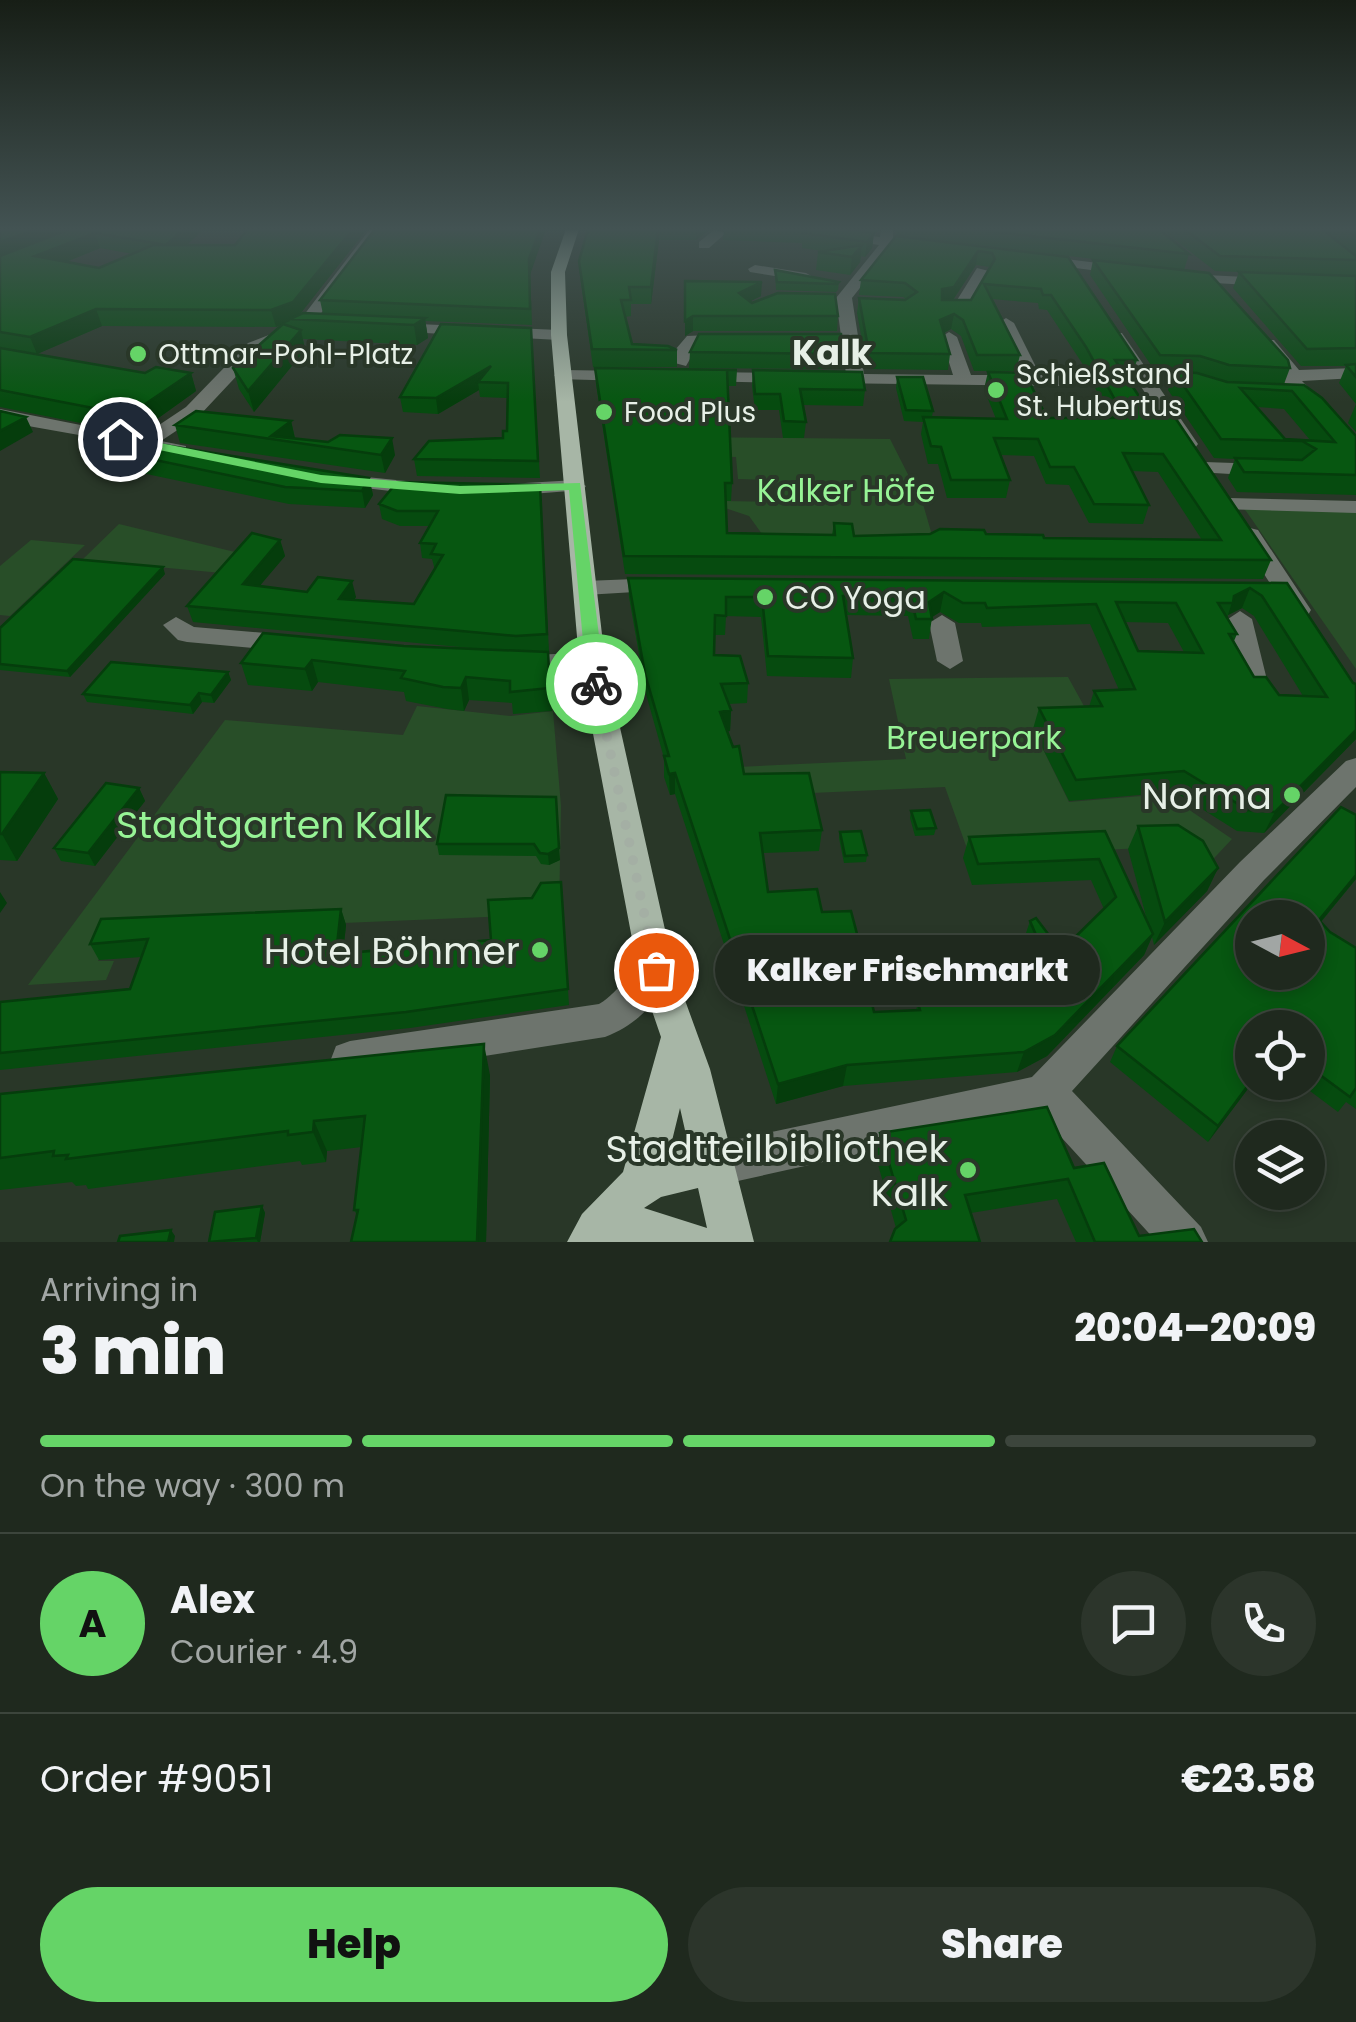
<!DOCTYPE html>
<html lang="en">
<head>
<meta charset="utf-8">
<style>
	body { margin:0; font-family:Poppins,sans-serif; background:#2c352b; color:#f1f3f6; height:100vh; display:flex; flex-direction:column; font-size:38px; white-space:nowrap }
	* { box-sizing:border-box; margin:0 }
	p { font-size:32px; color:#a1a6a4 }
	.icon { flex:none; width:55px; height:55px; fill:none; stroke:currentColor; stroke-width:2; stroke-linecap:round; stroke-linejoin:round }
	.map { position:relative; height:1242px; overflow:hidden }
	.drawer { display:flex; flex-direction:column; background:#1f291e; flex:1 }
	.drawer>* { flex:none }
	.needle { width:65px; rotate:97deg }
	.tools { position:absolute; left:1235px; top:900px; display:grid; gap:20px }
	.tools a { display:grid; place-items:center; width:90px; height:90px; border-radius:50%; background:#1f291e; box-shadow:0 5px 15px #0003,0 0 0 2px #3c453c; font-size:50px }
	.pin { position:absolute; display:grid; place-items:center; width:85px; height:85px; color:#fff; margin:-42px; border:5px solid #fff; border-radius:50%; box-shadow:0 2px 10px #0007 }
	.courier { position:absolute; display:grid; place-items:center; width:100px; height:100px; margin:-50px; border:8px solid #65d467; border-radius:50%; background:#fff; color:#222; box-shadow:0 2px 12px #0007 }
	.bubble { position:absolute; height:70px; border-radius:35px; background:#1f291e; box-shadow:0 5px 15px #0003,0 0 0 2px #3c453c; font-size:32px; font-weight:800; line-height:70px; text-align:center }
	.summary em { font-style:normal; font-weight:800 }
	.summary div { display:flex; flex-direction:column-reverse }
	.summary { display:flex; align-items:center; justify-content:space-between; height:170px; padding:0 40px }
	h1 { font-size:65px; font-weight:800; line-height:75px }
	.bar { display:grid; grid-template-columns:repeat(4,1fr); gap:15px 10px; align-content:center; height:120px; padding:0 40px }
	.bar i { height:12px; border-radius:8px; background:#3c453c }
	.bar .selected { background:#65d467 }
	.bar p { grid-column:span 4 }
	.line { display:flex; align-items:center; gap:25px; padding:0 40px; border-top:2px solid #3c453c }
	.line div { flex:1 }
	.round { display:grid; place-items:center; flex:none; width:105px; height:105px; border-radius:52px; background:#2c352b }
	.cta { display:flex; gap:20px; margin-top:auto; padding:20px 40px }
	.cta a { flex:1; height:115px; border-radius:60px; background:#65d467; color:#111; font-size:40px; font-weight:800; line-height:115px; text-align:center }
	.cta a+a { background:#2c352b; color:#f1f3f6 }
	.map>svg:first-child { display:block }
	.green { fill:#284e28 }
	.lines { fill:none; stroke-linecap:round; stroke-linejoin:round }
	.minor { fill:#6d746d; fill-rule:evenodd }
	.major { fill:#a7b6a6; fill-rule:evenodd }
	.wall { fill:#064b0f; fill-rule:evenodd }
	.shaded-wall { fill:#053d0c }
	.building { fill:#075711; stroke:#053d0c; stroke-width:2.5; fill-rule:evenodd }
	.route { fill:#65d467 }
	.done { stroke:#a4afa4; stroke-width:10; stroke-dasharray:0 18 }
	.poi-dot { fill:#65d467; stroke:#293728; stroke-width:4 }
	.labels { text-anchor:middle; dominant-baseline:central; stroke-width:8; stroke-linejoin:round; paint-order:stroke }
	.far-poi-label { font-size:28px; fill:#e7f0e7; stroke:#293728; text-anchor:start }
	.park-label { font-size:32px; fill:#97f496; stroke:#293728 }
	.poi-label { font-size:32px; fill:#e7f0e7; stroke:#293728; text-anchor:start }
	.far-district-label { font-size:35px; font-weight:bold; fill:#e7f0e7; stroke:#293728 }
	.near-poi-label { font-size:38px; fill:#e7f0e7; stroke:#293728; text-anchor:end }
	.near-park-label { font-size:38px; fill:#97f496; stroke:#293728 }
</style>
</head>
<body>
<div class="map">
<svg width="1356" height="1242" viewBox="0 0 1356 1242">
	<rect width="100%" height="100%" fill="#293728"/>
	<path class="green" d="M675,437L890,439L923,504L934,542L767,541L749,516L725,508V501L777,502L775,480L738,479L736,457L657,456Z
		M1244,509H1356V669L1246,511Z
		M119,524L235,552L222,573L82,560Z
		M31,540L85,545L10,616L0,615V566Z
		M1068,677L1095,726L1033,729L1069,802L1166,794L1232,839L1201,872L1161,847L970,857L945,787L744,796L738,767L906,759L889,679Z
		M417,706L511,716L553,711L561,806L559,914L128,932L112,929L98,961H114L106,980L28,985L225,720L403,735Z"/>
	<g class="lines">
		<path class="minor" d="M370,229H383L311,327L260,351L200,415L161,441L186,446V454L0,421V409L141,437L186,407L248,343L297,324Z
			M777,229H813L880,237L881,229H893V238L930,246L923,250L893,246L852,298L864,374L953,375L941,337L949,332L957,337L971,375H1022L998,323L1006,318L1014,323L1040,375L1064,376L1073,381L1064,386L827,383V375L846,374L836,298L879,245Z
			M714,230L726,233L709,248H699V242Z
			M1042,256L1122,266L1129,270L1122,274L1037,263V257Z
			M755,265L806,273L813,277L806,281L750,272L748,269Z
			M977,268L989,271L965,313L942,312V306L954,305Z
			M1186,274L1266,278L1273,282L1266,286L1181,281L1179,278Z
			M394,323L559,330L567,335L559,340L388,331L386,328Z
			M1110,333H1122L1198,444L1195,448H1181L1108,336Z
			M730,334L738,339L736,342L698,345L686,366L671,362L675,350L687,336Z
			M1262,340H1274L1299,370L1356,368V378L1302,381L1356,436V454L1349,452C1328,427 1303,408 1284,382L1285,376L1260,344Z
			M563,370L628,371L637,376L628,381L557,379L554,375Z
			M703,372L783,373L792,378L783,383L697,381L694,377Z
			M1204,462L1264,464L1274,470L1264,476L1197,472L1194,468Z
			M336,474L426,483L437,489L426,495L329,484L326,480L329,476Z
			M576,480L586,486L583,490L506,496L495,490L506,484Z
			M1228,498L1356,501V513L1220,509L1217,504L1220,499Z
			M1250,528L1258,530L1311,610L1308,615L1299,617L1287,610L1239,535Z
			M660,578L672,585L668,590L585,595L573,588L585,581Z
			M1240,611L1252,619L1267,680L1263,686H1245L1241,680L1228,619Z
			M942,615L955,623L963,661L950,669L937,661L929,623Z
			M176,617L194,627L288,635L301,643L288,651L187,642L178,640L163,625Z
			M592,652L605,660L601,666L517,674L504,665L517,656Z
			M1356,758V787L1264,880L1072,1091L1201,1227L1208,1242H1157L1040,1114L715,1186L700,1180L694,1165L700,1150L715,1144L1032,1077L1240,862L1346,761Z
			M656,954L669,959L674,970C659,1001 637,1025 605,1037L350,1077L336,1072L331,1059L336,1046L350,1041L599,1004C622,991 632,963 656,954Z"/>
		<path class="major" d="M566,229H579L565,272L567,335L605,660L674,970L710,1069L754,1242H567L582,1214L623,1172L661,1037L638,970L579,660L551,335V272ZM680,1108L689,1148L669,1153ZM698,1188L707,1228L644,1208L661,1197Z"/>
	</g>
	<path class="wall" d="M0,229H204L186,245H235L367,229L299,315L323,314L320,300L530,275L532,325L425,321L428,338L417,345L303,339L305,350L254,412L239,389L233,368L282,324L276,327L102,326L37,354L0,348ZM100,248L133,254L99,268L66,262Z
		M588,229H710L696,240H659L651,304H631V316L625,317L632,344L677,350V367H593L580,276L579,261Z
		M718,229H878L877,233L865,231L874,233L872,248L865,257L861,256L860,262L850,275L816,270L818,252L823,251L802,248V243L723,240L724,230Z
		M894,229H1159L1189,254L1184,270L897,235Z
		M1161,229H1322L1339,243L1324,229H1356V432L1348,423L1356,404L1339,383L1346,366H1301L1233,288L1239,272L1215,271Z
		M896,236L1068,257L1137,360L1132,376H1126L1152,416L1271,560L1263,579L625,574L596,384L595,368L737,370L736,386H728L732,483L731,501H726L727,533L832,535L834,523L854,536L986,534L1044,538L1202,540L1158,472L1132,471L1149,505L1143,524L1089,523L1069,485L1046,484L1034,456L1001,455L1010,480L1006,498H947L938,464H928L921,434L923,422L904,421L896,388L897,377L933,411L932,417L996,419L984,389L988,372L1047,418H1111L1082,363L1047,310L1039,309L1038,303L991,299L1020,355L1016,371H974L961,336L951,329L944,333L950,354L948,370L867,369L857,313L859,298L906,299L903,297L859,295L861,280ZM976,265L990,267L971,300H953Z
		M1093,260L1290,368L1284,384L1356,436V495L1237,492L1228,478L1235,459L1214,458L1168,390L1174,372L1155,371L1090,275ZM1257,407L1284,409L1310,440L1285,439Z
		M775,270L839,282L838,290L836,292L776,290Z
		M685,281L761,296L750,301L752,303L838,316L837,331H693L685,336Z
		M531,328L540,478L417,476L414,459L503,438L507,431L508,398L480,397L479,390L438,414L403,412L400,397Z
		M0,348L145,373H191L196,391L136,434L0,407Z
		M690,352L843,354L842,369L689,368Z
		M753,370L865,390L863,406L803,405L806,422L804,438H783L779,410H755L752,386Z
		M291,421L295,438L395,455L385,473L180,443L175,425Z
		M131,455L369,478L373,495L365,508L289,504L137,472Z
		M541,500L549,651H533L548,652L552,711L513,714L512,703L469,700L464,711L447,709L406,701L404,692L318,682L312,691L248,685L241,663L404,646L492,650L193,622L187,606L280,540L285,556L259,586L356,597L353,600L414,604L435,570L432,559L422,558L420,543L429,526H400L382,519L379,504Z
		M165,574L70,677L0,670V628Z
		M628,578L1287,583L1353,683L1356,684V739L1264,833L1237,831L1175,792L1069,801L1033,729L1039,708L1089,707L1094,691L1119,690L1090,624L982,627L981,623H959L940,612L932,617L929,639H913L908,616L846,615L853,658L851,678L803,677L767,676L761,617L726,616L725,635H715L714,655L748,683L747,703L728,704L731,710L730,731H727L744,774L822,830L819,851L763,853L768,892L822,912L857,934L853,955L838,956L845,988L874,1012L916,1010L918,1003L972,1001L1037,975L1023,942L1030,921L1061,951L1104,909L1091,880L972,885L963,858L969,837L1105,831L1148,924L1128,849L1138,826L1218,868L1207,891L1154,945L1152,937L1144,955L1047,1056L1017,1072L843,1086L776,1104L675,794L670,795L664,777V758L646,694L629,597ZM1242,608L1254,616L1303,696L1279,695L1254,677L1234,641L1237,634L1227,618L1228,615ZM1125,622L1168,623L1184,652L1138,651Z
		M228,672L231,680L214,703L202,702L193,714L87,702L83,694Z
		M0,772L44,773L58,799L17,861L0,860Z
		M139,788L145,801L95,866L61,861L54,848Z
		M446,795L560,860L549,865L541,864L536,856L439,855L437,844Z
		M911,811L936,828L934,835L915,836L910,818Z
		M1356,815V879L1321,922L1330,932L1356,948V1109L1346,1102L1338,1112L1298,1082H1308V1028H1252V1055L1244,1064L1247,1090L1208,1142L1110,1062L1117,1046Z
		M840,832L867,855L866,862L844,863L839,838Z
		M562,898L569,1005L410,1028L0,1070V1002L130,989L142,957L99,960L90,944L341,909L346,925L343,954L491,940Z
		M490,1075L486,1242H351L357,1215L354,1210L362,1147L327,1151L326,1162L302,1165L300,1161L88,1189L86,1185L76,1186L72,1182L0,1190V1094Z
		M880,1133L1074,1168L1139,1236L1202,1242H1076L1057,1199L971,1213L896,1228L875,1154Z
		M262,1206L265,1213L260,1242H209Z"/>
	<path class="shaded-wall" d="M36,229H80L0,259V242Z
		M184,229H204L171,260L166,245Z
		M353,229H367L297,318L290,319V321L276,327L271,310Z
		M540,229H546L530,275L532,325L529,259Z
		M659,229V240L651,304V287Z
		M696,229H710L696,240Z
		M95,233L100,248L41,272L35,256Z
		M874,233L872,248L865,257L867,242Z
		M862,245L860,262L850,275L852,257Z
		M978,251L976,265L952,301L939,303L942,289Z
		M762,282L761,296L739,307V293Z
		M96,309L102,326L37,354L30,337Z
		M954,314L951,329L937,336L940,320Z
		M693,316V331L685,336V321Z
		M425,318L428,338L417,345L414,325Z
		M301,330L305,350L254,412L248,391Z
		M491,366L478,382L479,390L438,414L436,398Z
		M191,373L196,391L136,434L129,415Z
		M26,417L33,432L0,451V431Z
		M291,421L295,439L271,436Z
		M392,438L395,455L385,473L381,455Z
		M369,478L373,495L365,508L362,491Z
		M280,540L285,556L248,600L243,584Z
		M163,567L165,574L70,677L67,671Z
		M352,581L356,597L343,616L339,599Z
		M1250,588L1242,608L1228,615L1234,596Z
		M944,592L940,612L929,619V602Z
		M312,660L318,682L312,691L305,669Z
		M228,672L231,680L214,703L211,695Z
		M466,677L469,700L464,711L461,688Z
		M199,693L202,702L193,714L190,705Z
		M731,710L730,731L719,733L720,712Z
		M1356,730V739L1264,833L1275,812Z
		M44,773L58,799L17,861L2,834Z
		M675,773V794L670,795L669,774Z
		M139,788L145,801L95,866L88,853Z
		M556,797L560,860L549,865L548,854Z
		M1218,868L1207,891L1154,945L1165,922Z
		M1356,875V879L1309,936L1319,920Z
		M0,892L7,903L0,913Z
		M341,909L346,925L341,970L336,954Z
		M1153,934L1144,955L1047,1056L1017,1072L1024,1052Z
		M484,1044L490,1075L486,1242H477Z
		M847,1065L843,1086L776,1104L778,1084Z
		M1252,1081L1247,1090L1208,1142L1218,1126Z
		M314,1121L327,1151L326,1162L313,1132Z
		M262,1206L265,1213L260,1242H258L256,1238Z
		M171,1230L175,1236L174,1242H168Z"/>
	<path class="building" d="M0,229H36L0,242Z
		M70,229H184L166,245L95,233L35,256L99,268L153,245H235L248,229H353L293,302L271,310L96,309L30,337L0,332V256Z
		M375,229H540L529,259L530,309L320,300Z
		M588,229H658L651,287H629L631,300H621L632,344L668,346L677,350L592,349L579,261Z
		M806,229H846L874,233L867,242L803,233L807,229Z
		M970,229H1159L1189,254Z
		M1184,229H1322L1356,256V260L1220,256Z
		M1346,229H1356V237Z
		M896,236L1068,257L1137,360H1115L1152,416H1174L1271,560L624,556L595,368L737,370H727L732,483H725L727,533L835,535L834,523L852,524L854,536L930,534L940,529L984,530L986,534L1043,535L1044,538L1221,540L1163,454L1123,453L1149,505L1094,504L1074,467H1050L1038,439L994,438L1010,480H951L941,447L931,446L923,417L1007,419L988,372L1025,373L1047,418H1125L1086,347L1051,295H1043L1041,289L984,284L1020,355H977L963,320L954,314L940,320L950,354L869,353L859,298L905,300L917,292L905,283L861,280ZM978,251L992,253L995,259L971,300H942V289L954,287Z
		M862,245L852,257L818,252Z
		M1093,260L1209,273L1288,360L1290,368L1229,365L1200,356L1160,355Z
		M775,270L839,282L837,284L777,282Z
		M1239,272L1356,276V348L1307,349Z
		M685,281L762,282L739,293L752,303L778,293L835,294L838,316H693L685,321Z
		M303,313L425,318L414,325L290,319Z
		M283,324L301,330L248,391L233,368Z
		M441,324L531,328L538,461L414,459L429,441L503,438V431H507L508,383L478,382L491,366L436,398L400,397Z
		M699,334H841L843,354L690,352Z
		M0,348L145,373L156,367L191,373L129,415L0,390Z
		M1356,364V377L1346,365Z
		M753,370L862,372L865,390L800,389L806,422L784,421L780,394H755Z
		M1174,372L1197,373L1227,382L1304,385L1322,398L1356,436V475L1244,472L1235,458L1302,460L1316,449L1302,441L1221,439ZM1240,388L1292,391L1335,442L1285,439Z
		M897,377H923L933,411L906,410Z
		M0,411L26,417L0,431Z
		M196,411L291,421L271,436L328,442L340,435L392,438L381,455L175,425Z
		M151,443L369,478L362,491L285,487L131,455Z
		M397,482L540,485L547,634L516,636L187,606L252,533L280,540L243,584L307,592L318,577L352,581L339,599L414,604L443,555L431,554L436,544L420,543L438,511H397L379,504Z
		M73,559L163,567L67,671L0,664V628Z
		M628,578L1287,583L1353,683L1356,684V730L1275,812L1248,810L1184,771L1076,780L1039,708L1102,706L1094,691L1135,689L1096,604L987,608L985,603H963L944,592L929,602L932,619H916L911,597L843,596L853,658L805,657L768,656L762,597H726V616L715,615L714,655L740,656L748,683L721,684L731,710L720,712L733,747L739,746L744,774L809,773L822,830L760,833L768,892L817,889L822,912L851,911L857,934L834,936L845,988L868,987L874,1012L920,1010L918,1003L972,1001L1019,960L1063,998L1030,921L1036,918L1061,951L1116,897L1099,859L978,864L969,837L1105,831L1153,934L1055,1035L1024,1052L847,1065L778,1084L675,773L669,774L664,756H669L645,674ZM1250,588L1262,596L1327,697L1279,695L1266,677H1254L1229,634H1237L1218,603H1233L1234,596ZM1116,602L1176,603L1203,653L1138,651Z
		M263,633L404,646L548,652L550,688L510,692V681L466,677L461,688L443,687L401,678L405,671L312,660L305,669L241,663Z
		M111,662L228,672L211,695L199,693L190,705L83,694Z
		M0,772L44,773L2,834H0Z
		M106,783L139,788L88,853L54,848Z
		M446,795L556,797L559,848L548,854L540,853L534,844H437Z
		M1341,807L1356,815V875L1319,920L1330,932L1356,948V1088L1350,1097L1308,1066V1028H1252V1050L1242,1063L1252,1071V1080L1218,1126L1117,1046ZM1252,918H1308V972H1252Z
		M930,810L936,828L917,829L911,811Z
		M1178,825L1203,841L1218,868L1165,922L1138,826Z
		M861,831L867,855L845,856L840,832Z
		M561,882L568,989L406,1012L0,1053V1002L130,989L148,939L90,944L101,919L341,909L336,954L491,940L488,900L532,898L541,883Z
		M484,1044L477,1242H351L358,1210H354L365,1116L314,1121L313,1132L288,1135V1131L66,1159L68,1155L53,1156L54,1151L0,1158V1094Z
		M1047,1107L1074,1168L1104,1163L1139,1236L1194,1229L1202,1242H1095L1068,1179L965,1195L980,1242H890L895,1229L906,1220L880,1133Z
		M262,1206L256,1238L209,1242L215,1212Z
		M171,1230L168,1242H118L120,1236Z"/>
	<linearGradient id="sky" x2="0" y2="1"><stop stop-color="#171e16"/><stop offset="0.57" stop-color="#435353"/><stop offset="1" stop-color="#435353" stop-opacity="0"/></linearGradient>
	<rect width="1356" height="402" fill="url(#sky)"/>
	<path class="route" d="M120,435L321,475L460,486L580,483L605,684L596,690L587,684L569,490L460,494L321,483L115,441V436Z"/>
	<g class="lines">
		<path class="done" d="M596,684L656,970"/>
	</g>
	<g class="poi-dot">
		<circle cx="138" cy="354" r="10"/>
		<circle cx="996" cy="390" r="10"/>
		<circle cx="604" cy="412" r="10"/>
		<circle cx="765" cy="597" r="10"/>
		<circle cx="1292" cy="795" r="10"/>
		<circle cx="540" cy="950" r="10"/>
		<circle cx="968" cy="1170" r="10"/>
	</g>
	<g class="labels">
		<g class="far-poi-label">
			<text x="158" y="354">Ottmar-Pohl-Platz</text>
			<text x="1016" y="374">Schießstand<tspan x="1016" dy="32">St. Hubertus</tspan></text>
			<text x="624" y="412">Food Plus</text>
		</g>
		<g class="park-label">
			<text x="846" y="490">Kalker Höfe</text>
			<text x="974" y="737">Breuerpark</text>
		</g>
		<g class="poi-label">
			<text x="785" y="597">CO Yoga</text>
		</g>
		<g class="far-district-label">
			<text x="832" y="352">Kalk</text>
		</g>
		<g class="near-poi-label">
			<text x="1272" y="795">Norma</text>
			<text x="520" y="950">Hotel Böhmer</text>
			<text x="948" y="1148">Stadtteilbibliothek<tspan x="948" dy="44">Kalk</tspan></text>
		</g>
		<g class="near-park-label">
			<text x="274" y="824">Stadtgarten Kalk</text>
		</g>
	</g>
</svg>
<div class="tools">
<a><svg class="needle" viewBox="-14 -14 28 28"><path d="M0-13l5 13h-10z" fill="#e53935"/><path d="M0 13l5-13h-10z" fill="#a1a6a4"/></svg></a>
<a><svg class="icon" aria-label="locate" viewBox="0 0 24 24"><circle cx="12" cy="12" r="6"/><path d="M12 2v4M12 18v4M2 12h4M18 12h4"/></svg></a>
<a><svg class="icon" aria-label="layers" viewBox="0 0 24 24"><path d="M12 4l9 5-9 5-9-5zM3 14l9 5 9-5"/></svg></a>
</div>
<div class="pin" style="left:656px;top:970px;background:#ea580c"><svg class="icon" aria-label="bag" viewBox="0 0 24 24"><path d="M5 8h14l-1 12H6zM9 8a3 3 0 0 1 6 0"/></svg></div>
<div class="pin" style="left:120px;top:439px;background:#1f2937"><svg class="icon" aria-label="home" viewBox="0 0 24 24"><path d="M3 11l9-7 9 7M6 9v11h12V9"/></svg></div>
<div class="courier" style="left:596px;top:684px"><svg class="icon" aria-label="bike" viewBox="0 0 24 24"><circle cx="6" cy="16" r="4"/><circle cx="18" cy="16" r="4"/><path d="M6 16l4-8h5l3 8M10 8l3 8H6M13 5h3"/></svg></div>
<div class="bubble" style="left:715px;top:935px;width:385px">Kalker Frischmarkt</div>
</div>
<section class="drawer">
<div class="summary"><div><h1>3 min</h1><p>Arriving in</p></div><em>20:04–20:09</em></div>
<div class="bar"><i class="selected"></i><i class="selected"></i><i class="selected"></i><i></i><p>On the way · 300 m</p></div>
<div class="line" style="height:180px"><b class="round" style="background:#65d467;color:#111">A</b><div><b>Alex</b><p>Courier · 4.9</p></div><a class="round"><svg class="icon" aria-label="chat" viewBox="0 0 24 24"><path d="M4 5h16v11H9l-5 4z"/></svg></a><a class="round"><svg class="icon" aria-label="phone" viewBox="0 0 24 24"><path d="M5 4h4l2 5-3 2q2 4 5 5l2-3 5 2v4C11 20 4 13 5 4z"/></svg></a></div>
<div class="line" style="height:130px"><div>Order #9051</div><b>€23.58</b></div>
<div class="cta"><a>Help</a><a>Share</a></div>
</section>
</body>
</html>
